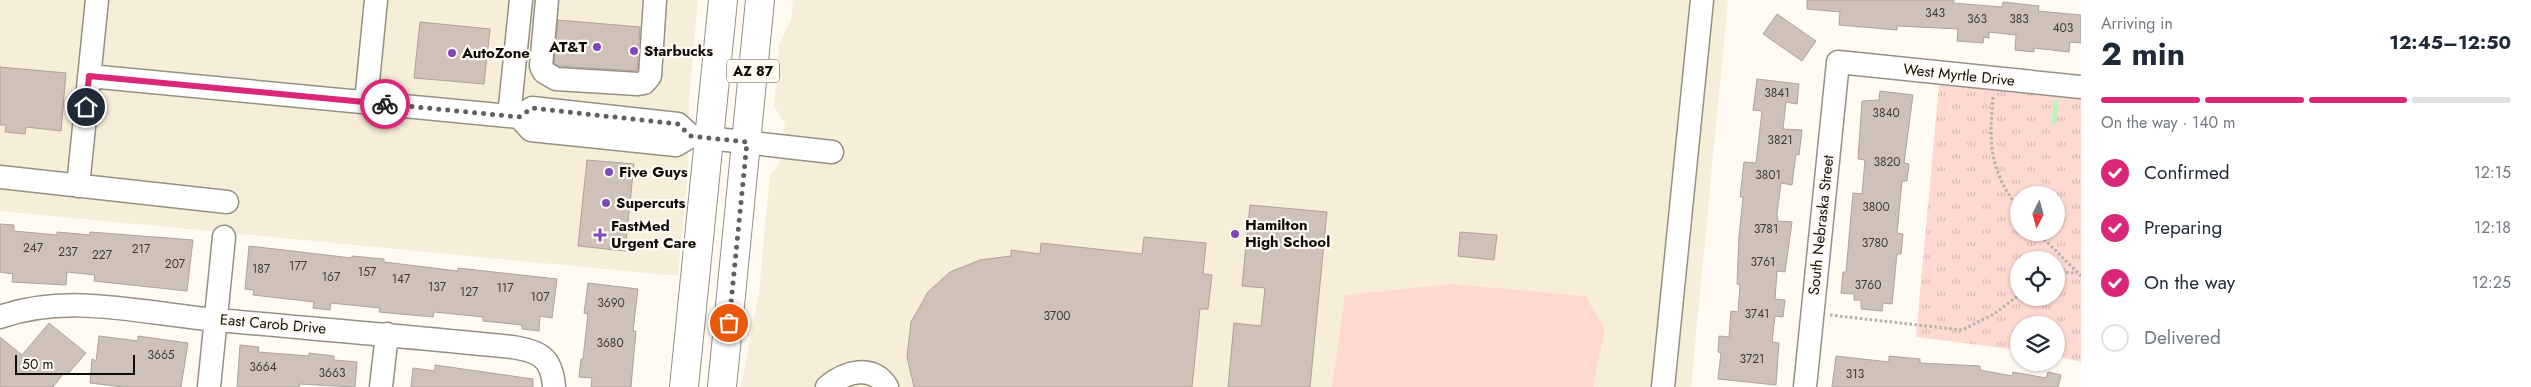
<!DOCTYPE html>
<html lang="en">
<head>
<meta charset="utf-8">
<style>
	body { margin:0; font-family:Jost,sans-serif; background:#f6f6f7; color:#1f2937; height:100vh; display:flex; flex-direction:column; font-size:19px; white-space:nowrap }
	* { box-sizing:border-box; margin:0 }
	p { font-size:16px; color:#747a83 }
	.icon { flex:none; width:28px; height:28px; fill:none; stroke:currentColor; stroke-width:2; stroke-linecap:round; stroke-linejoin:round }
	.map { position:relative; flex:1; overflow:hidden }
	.details { display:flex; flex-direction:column; background:#fff; width:450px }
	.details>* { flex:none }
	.needle { width:32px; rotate:186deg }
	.tools { position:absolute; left:2010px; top:186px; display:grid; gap:10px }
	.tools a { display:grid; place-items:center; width:55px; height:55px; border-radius:50%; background:#fff; box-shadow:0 1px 4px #0004; font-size:25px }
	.scale { position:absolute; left:15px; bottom:12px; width:120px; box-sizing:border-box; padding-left:5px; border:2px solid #0f0d09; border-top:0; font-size:14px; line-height:18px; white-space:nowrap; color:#0f0d09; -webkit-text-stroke:4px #fffbf3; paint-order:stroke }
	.pin { position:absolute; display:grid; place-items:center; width:42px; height:42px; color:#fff; margin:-21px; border:2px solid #fff; border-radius:50%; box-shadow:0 1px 5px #0007 }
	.courier { position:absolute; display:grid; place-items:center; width:50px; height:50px; margin:-25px; border:4px solid #db2777; border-radius:50%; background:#fff; color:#222; box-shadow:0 1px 6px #0007 }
	.overview em { font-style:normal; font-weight:700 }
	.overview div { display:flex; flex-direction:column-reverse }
	.overview { display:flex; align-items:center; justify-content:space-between; height:85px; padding:0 20px }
	h1 { font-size:32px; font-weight:700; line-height:38px }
	.bar { display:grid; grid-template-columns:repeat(4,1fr); gap:8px 5px; align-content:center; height:60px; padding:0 20px }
	.bar i { height:6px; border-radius:4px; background:#e0e1e3 }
	.bar .current { background:#db2777 }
	.bar p { grid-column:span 4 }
	ol { padding:0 20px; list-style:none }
	li { display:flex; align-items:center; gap:15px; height:55px }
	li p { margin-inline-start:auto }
	li .icon { padding:5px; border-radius:50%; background:#db2777; color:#fff; stroke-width:4 }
	li:last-child { color:#747a83 }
	li i { width:28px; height:28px; border:2px solid #e0e1e3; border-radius:50% }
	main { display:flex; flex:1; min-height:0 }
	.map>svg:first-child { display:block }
	.built { fill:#f7eed9 }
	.green { fill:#fed9d2 }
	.park { fill:url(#park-tufts); fill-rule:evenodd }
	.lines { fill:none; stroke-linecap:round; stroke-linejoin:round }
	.stream { stroke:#bdf3bf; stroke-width:5 }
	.building { fill:#cdc1b8; stroke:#aea299 }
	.minor-casing { stroke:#959083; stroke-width:25 }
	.major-casing { stroke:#959083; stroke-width:30 }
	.path { stroke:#b3afa9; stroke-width:3; stroke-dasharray:2.5 2.5; stroke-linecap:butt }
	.minor { stroke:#fff; stroke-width:22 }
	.major { stroke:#fff; stroke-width:28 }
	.done { stroke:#63605b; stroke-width:5; stroke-dasharray:0 9 }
	.route { stroke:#db2777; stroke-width:6 }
	.poi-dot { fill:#8046bc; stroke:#fffbf3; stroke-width:2 }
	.labels { text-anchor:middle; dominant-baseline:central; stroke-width:4.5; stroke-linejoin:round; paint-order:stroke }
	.number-label { font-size:12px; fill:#3e3a35 }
	.shield { fill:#fffbf3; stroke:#57544f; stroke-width:1 }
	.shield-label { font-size:14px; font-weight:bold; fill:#0f0d09 }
	.poi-label { font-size:15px; font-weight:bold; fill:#0f0d09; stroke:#fffbf3; text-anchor:start }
	.street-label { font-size:15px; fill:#0f0d09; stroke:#fffbf3 }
</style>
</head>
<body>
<main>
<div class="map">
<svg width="2081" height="387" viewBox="0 0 2081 387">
	<defs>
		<pattern id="park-tufts" width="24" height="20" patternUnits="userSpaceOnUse" patternTransform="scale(1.25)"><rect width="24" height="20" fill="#fed9d2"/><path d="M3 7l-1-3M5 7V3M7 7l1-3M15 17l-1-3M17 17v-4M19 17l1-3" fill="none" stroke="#d8b9b3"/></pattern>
	</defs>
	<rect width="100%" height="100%" fill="#fffbf3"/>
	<path class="built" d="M0,0H698L689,98L688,170L678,276L0,211Z
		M793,0H1728L1691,387H741L759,292L770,176L779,164L785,123L774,107L779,44L791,20Z"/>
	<path class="green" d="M1452,284L1585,296L1605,329L1593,387H1332L1345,295Z"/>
	<path class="park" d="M1939,84L2081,98V362L2056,356V325H2019V350L1916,337ZM2019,195H2056V232H2019ZM2019,260H2056V298H2019Z"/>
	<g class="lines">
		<path class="stream" d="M2054,122L2056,102"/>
	</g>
	<path class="building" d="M1807,0H1954L1953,3L2002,7L2003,2L2039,6L2038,11L2081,15V43L2070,42L2069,52L2034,48V52L2015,50L2016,35L1989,32V38L1984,37L1983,43L1957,41L1958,29L1897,26V30L1839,25L1840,12L1807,9Z
		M1777,14L1816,41L1802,61L1763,34Z
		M558,20L640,27L637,71L559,66L554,63Z
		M420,22L490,29L484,84L414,78Z
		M0,67L66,73L61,131L26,127L25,134L5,132L6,125H0Z
		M1757,79L1799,84L1797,104L1786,102L1783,129L1802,130L1799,155L1796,154L1792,185L1781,183L1777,214L1778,221L1792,222L1785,272L1777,271L1775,299L1785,300L1783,317L1775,316L1772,342L1779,343L1776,385L1718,379L1721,353L1718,352L1719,336L1729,337L1731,311L1738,312L1740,285L1737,284L1739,236L1743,197H1740L1744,162L1756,163L1762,111L1753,110Z
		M1880,91L1913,95L1904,163L1909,164L1907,181H1902L1897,233L1903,234L1901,254H1897L1892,304L1883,303L1882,311L1861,309V300H1854V294L1841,293L1843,272H1846L1853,193L1862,194L1865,160L1858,159L1862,101L1879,100Z
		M587,160L634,164L625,251L578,246Z
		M1250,205L1327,212L1310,387H1228L1234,323L1261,326L1265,288L1242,286Z
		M0,224L14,225V231L57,235V232L90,235V232L193,240L187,291L94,281L95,275L67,272L66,285L12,282L13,274L0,272Z
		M1460,232L1497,235L1494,260L1458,256Z
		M1144,237L1206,243L1203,274L1212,275L1208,309H1200L1192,387H914L907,357L911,322L928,292L950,272L980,260L1011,256V250L1040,254L1041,243L1142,254Z
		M249,246L352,258V256L384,259V262L458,271V268L557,279L552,318L540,316L539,331L522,329V325L483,321V317L434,312L433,317L379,312L380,308L331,303L330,310L313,308L314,302L253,295L254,290L245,289Z
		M588,283L638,289L633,331H636L631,387H591L592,378L579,377L581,359H583L588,314L584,313Z
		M49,323L86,353L67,375L64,373L53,387H0V337L22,355Z
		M99,336L138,341V336L188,343L181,387H124L90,383L92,359L96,361Z
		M240,345L259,347L258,352L309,356V353L334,356V360L357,362L355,387L300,384L299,387H237Z
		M1836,356L1889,362V356L1920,359V363L1980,366V370L2012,376L2013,372L2046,378L2048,372L2061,375L2058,387H1832Z
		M435,365L533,379V387H411L413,368L435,371Z"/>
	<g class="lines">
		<g class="minor-casing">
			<path id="minor" d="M547,0L541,66L544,72L556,79L638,84L644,83L650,76L655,0
				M89,76L519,117L531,130L676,145L691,136
				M366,102L376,0
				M509,116L521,0
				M519,117L532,108L678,124L691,136L832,152
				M0,177L227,202
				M78,186L97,0
				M0,317C70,292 145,314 217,320C316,329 414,337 512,347C539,351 552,357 554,387
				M209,387L224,237
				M381,387L387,334
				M827,387C844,372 873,363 887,387
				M1663,387L1702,0
				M1805,387L1838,62L2081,87"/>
		</g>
		<g class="major-casing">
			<path id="major" d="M684,387L723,0
				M722,387L760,0"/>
		</g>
		<path class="path" d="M1993,97C1989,144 1989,170 2019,209
			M2037,232L2081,276
			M2056,272L2077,273
			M1830,315L1962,330L1994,314L2019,295"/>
		<use href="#minor" class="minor"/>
		<use href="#major" class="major"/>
	</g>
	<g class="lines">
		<path class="done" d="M385,104L519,117L532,108L550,110L678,124L691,136L747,142L729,323"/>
		<path class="route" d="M86,107L89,76L385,104"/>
	</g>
	<g class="poi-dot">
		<circle cx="597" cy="47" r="5"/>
		<circle cx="634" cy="51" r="5"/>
		<circle cx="452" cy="53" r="5"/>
		<circle cx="609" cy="172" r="5"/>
		<circle cx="606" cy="203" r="5"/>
		<circle cx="1235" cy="234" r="5"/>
		<path d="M597.5 227.5h5v5h5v5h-5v5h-5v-5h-5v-5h5z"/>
	</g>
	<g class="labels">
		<g class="number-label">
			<text x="1935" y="13">343</text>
			<text x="1977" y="19">363</text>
			<text x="2019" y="19">383</text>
			<text x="2063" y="28">403</text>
			<text x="1777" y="93">3841</text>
			<text x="1886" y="113">3840</text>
			<text x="1780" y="140">3821</text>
			<text x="1887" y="162">3820</text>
			<text x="1768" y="175">3801</text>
			<text x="1876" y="207">3800</text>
			<text x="1766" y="229">3781</text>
			<text x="1875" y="243">3780</text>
			<text x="33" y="248">247</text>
			<text x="141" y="249">217</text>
			<text x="68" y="252">237</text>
			<text x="102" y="255">227</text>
			<text x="1763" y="262">3761</text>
			<text x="175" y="264">207</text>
			<text x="298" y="266">177</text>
			<text x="261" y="269">187</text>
			<text x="367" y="272">157</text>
			<text x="331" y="277">167</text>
			<text x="401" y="279">147</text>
			<text x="1868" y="285">3760</text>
			<text x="437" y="287">137</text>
			<text x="505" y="288">117</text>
			<text x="469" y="292">127</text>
			<text x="540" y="297">107</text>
			<text x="611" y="303">3690</text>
			<text x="1757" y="314">3741</text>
			<text x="1057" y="316">3700</text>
			<text x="610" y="343">3680</text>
			<text x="161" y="355">3665</text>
			<text x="1752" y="359">3721</text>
			<text x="263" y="367">3664</text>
			<text x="332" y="373">3663</text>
			<text x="1855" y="374">313</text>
		</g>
		<rect class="shield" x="727" y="59.5" width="52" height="23" rx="4"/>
		<g class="shield-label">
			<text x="753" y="71">AZ 87</text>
		</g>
		<g class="poi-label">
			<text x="587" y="47" text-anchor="end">AT&amp;T</text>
			<text x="644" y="51">Starbucks</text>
			<text x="462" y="53">AutoZone</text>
			<text x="619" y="172">Five Guys</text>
			<text x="616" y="203">Supercuts</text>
			<text x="1245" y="225">Hamilton<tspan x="1245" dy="17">High School</tspan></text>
			<text x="611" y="226">FastMed<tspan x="611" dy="17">Urgent Care</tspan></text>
		</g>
		<g class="street-label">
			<text transform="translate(1959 75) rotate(6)">West Myrtle Drive</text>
			<text transform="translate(1821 225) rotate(-84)">South Nebraska Street</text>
			<text transform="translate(273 324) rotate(5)">East Carob Drive</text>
		</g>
	</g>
</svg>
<div class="tools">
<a><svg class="needle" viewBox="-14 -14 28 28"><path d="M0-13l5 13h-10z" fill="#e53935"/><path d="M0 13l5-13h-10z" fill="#747a83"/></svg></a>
<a><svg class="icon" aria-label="locate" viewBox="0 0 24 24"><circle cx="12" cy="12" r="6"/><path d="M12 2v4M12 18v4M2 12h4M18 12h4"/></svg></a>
<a><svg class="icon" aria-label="layers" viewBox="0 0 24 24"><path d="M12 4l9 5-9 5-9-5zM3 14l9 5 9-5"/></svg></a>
</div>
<div class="scale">50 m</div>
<div class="pin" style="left:729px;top:323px;background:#ea580c"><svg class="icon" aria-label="bag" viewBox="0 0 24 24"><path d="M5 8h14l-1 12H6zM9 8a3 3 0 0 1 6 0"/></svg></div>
<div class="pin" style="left:86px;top:107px;background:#1f2937"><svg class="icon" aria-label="home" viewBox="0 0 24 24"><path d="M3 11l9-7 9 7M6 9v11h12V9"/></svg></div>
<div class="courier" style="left:385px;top:104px"><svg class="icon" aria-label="bike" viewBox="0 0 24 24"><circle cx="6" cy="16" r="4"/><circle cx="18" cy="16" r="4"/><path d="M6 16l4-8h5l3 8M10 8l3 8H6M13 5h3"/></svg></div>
</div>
<section class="details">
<div class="overview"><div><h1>2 min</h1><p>Arriving in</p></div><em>12:45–12:50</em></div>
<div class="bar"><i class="current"></i><i class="current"></i><i class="current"></i><i></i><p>On the way · 140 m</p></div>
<ol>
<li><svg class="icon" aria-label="check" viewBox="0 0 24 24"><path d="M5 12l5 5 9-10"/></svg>Confirmed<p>12:15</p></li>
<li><svg class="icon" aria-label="check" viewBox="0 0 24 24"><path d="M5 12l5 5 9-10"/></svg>Preparing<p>12:18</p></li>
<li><svg class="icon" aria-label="check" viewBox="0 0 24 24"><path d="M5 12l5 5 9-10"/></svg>On the way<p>12:25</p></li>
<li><i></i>Delivered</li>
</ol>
</section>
</main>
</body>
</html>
